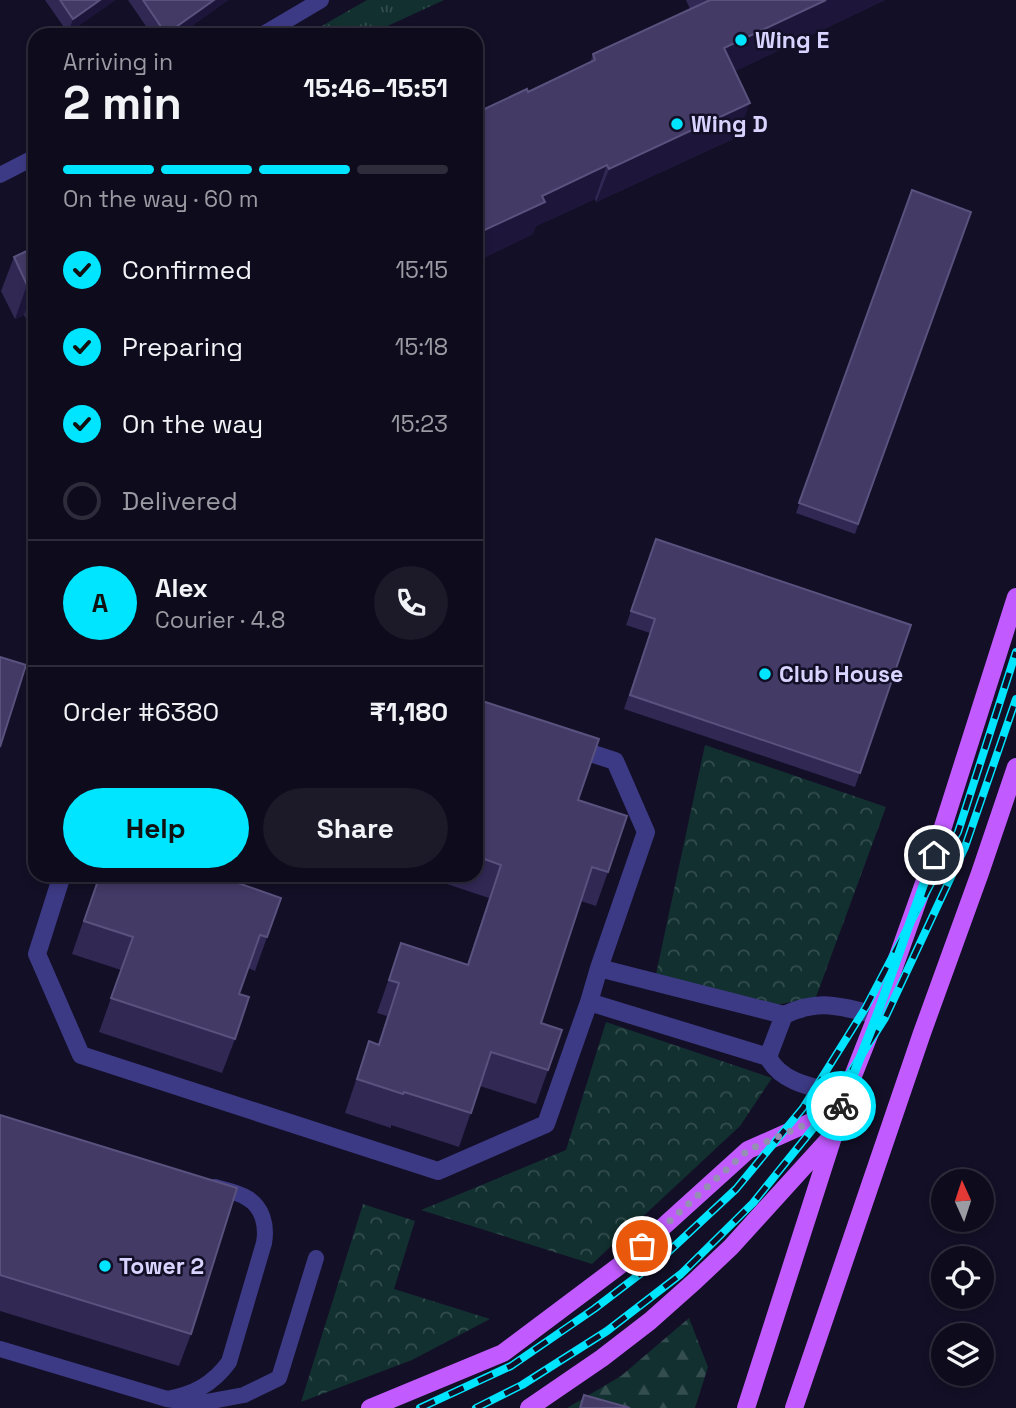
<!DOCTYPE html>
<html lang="en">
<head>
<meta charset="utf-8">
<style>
	body { margin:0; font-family:"Space Grotesk",sans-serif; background:#1c1929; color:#f1f3f6; height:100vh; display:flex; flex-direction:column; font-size:26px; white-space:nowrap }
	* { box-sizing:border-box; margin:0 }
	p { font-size:23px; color:#9b9ba3 }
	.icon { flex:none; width:38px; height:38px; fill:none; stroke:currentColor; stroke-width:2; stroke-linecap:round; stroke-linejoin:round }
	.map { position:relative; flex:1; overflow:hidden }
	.drawer { position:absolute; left:28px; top:28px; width:455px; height:854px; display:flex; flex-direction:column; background:#0e0b1c; border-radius:21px; box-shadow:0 4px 10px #0003,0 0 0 2px #2e2b3b }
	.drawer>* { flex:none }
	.needle { width:46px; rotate:357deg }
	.controls { position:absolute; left:931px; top:1169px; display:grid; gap:14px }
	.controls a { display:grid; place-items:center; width:63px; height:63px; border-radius:50%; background:#0e0b1c; box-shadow:0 4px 10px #0003,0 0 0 2px #2e2b3b; font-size:35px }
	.pin { position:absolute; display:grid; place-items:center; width:60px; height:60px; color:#fff; margin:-30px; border:4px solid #fff; border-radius:50%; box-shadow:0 2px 7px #0007 }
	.courier { position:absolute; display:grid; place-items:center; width:70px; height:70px; margin:-35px; border:5px solid #00e5ff; border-radius:50%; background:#fff; color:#222; box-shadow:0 2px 9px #0007 }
	.overview em { font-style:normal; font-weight:700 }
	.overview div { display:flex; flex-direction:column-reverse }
	.overview { display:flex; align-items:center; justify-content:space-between; height:119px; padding:0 35px }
	h1 { font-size:46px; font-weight:700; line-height:52px }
	.bar { display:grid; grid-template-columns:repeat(4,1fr); gap:10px 7px; align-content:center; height:84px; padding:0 35px }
	.bar i { height:9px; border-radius:5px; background:#2e2b3b }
	.bar .selected { background:#00e5ff }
	.bar p { grid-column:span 4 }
	.line { display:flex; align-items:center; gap:18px; padding:0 35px; border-top:2px solid #2e2b3b }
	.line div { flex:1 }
	.round { display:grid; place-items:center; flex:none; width:74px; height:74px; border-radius:37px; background:#1c1929 }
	ol { padding:0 35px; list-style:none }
	li { display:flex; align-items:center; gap:21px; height:77px }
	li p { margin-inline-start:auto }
	li .icon { padding:7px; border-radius:50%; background:#00e5ff; color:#111; stroke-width:4 }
	li:last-child { color:#9b9ba3 }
	li i { width:38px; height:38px; border:4px solid #2e2b3b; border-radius:50% }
	.button { display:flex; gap:14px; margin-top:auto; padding:14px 35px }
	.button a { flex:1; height:80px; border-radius:42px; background:#00e5ff; color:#111; font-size:28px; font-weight:700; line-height:80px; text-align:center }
	.button a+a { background:#1c1929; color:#f1f3f6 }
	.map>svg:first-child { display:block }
	.grass { fill:url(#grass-tufts) }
	.forest { fill:url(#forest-firs) }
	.park { fill:url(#park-crowns) }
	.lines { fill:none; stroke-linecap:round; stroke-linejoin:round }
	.service { stroke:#3d3a85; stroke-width:16 }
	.minor { stroke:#3d3a85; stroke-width:18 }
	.primary { stroke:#c25bff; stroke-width:18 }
	.rail-casing { stroke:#00e5ff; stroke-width:8 }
	.rail { stroke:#130f26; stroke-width:5; stroke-dasharray:16; stroke-linecap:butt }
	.wall { fill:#312854 }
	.shaded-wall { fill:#1d163a }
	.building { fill:#433a66; stroke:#5a527e; stroke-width:2 }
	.done { stroke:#948fb3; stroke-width:7; stroke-dasharray:0 12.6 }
	.route { stroke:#00e5ff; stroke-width:9 }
	.poi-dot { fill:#00e5ff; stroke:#130f26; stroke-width:2.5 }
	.labels { text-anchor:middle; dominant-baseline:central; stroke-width:5; stroke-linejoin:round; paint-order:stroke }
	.poi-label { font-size:23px; font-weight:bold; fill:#d9d4ff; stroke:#130f26; text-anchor:start }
</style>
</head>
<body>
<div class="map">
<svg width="1016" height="1408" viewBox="0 0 1016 1408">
	<defs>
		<pattern id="grass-tufts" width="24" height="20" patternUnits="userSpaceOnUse" patternTransform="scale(1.75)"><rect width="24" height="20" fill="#12302f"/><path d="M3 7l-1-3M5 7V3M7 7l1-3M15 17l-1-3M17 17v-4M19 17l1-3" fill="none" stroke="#344d4e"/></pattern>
		<pattern id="forest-firs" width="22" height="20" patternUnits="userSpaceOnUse" patternTransform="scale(1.75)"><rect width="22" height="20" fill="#12302f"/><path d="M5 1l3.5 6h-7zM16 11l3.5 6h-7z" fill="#344d4e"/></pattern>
		<pattern id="park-crowns" width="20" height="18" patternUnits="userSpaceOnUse" patternTransform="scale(1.75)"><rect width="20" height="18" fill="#12302f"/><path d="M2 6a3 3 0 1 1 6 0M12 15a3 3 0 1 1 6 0" fill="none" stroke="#344d4e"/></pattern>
	</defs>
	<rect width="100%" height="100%" fill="#130f26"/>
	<path class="grass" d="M367,0H444L368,35H306Z"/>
	<path class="forest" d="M689,1318L708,1367L695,1408H567L621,1376Z"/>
	<path class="park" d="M705,745L886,807L816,997L767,1007L656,974Z
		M606,1022L772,1078L740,1126L592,1264L421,1210L566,1150Z
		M363,1204L415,1221L394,1289L490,1319L412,1360L301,1402Z"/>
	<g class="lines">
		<path class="service" d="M262,35L321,0
			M0,175L35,157
			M0,1349L167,1399L186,1402H206L244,1395L279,1378L316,1258
			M167,1399C194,1394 213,1384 229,1362L264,1243C267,1226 263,1207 247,1198C238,1192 225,1190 215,1187"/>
		<path class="minor" d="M572,747L615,761L646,832L599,968L784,1015C821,998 840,1007 877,1015
			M62,875L37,954L81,1055L438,1171L546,1124L589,1002L768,1057C782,1085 819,1088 846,1095
			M589,1002L599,968
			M768,1057L784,1015"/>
		<path class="primary" d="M370,1408L503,1353L623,1263L748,1150L840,1109
			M529,1408L602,1358L650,1321L695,1281L731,1247L830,1138
			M746,1408L834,1134L840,1109L877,1015L934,855L1016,597
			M794,1408L922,1033L980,873L1016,767"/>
		<g class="rail-casing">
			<path id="rail" d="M420,1408L511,1366L594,1309L665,1255L736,1189L803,1108L866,1007L958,832L1016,652
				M476,1408L522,1385L607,1331L681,1274L753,1203L820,1120L885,1018L965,847L1016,699"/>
		</g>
		<use href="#rail" class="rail"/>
	</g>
	<path class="wall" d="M45,0H115L68,33Z
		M128,0H228L179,35H152Z
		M686,0H885L735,71L737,137L596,202L595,199L536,226L532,235L528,92L590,63L593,54L690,9Z
		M912,190L971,212L855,534L796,513Z
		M35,247V335L24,315L15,319L1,291L14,257Z
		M656,539L911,625L855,787L624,709L650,633L626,625Z
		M476,699L578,800L608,872L596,906L581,901L541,1023L548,1070L536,1104L480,1086L459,1147L391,1125V1128L345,1113L369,1041L378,1044L387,1016L377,1013L401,943L467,965L489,898L420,875H476Z
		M99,875L281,898L255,971L248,968L239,994L235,1039L222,1073L99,1032L121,970L72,954Z
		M0,1115L191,1334L179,1366L0,1311Z"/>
	<path class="shaded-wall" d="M100,0H115L68,33L73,19Z
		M214,0H228L179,35H166Z
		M826,0H885L712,82L724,48Z
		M750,103L737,137L596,202L609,169Z
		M607,165L595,199L536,226L532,235L476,262V234L542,196Z
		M35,282V286L24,315L15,319L27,285Z"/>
	<path class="building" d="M60,0H100L73,19Z
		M143,0H214L166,34Z
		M710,0H826L724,48L750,103L609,169L607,165L542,196L545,202L476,234V113L527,89L528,92L595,60L593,54Z
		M912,190L971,212L858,524L799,503Z
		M35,247V282L27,285L14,257Z
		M656,539L911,625L860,773L630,695L655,619L631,611Z
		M0,657L26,665L0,747Z
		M476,699L599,739L578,800L627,816L608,872L592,867L541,1023L562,1030L548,1070L491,1052L471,1113L404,1092L403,1094L357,1079L369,1041L379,1045L399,983L389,980L401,943L468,965L501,865L476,856Z
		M100,875H215L281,898L267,937L260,935L239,994L249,997L235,1039L111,998L133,937L84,921Z
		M0,1115L237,1188L191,1334L0,1275Z
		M584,1395L630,1408H580Z"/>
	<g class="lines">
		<path class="done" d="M642,1246L748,1150L840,1109L841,1106"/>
		<path class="route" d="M841,1106L877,1015L934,855"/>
	</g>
	<g class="poi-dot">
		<circle cx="741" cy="40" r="7"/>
		<circle cx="677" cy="124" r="7"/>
		<circle cx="765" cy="674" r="7"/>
		<circle cx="105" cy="1266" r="7"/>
	</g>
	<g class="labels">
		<g class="poi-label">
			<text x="755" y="40">Wing E</text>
			<text x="691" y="124">Wing D</text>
			<text x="779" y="674">Club House</text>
			<text x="119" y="1266">Tower 2</text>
		</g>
	</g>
</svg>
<div class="controls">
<a><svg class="needle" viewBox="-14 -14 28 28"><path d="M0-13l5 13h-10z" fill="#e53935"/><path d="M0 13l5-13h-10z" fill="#9b9ba3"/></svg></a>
<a><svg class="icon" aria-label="locate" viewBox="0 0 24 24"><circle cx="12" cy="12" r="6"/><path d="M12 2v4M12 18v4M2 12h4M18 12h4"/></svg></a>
<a><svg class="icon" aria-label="layers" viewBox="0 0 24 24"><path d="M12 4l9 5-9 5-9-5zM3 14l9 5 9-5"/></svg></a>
</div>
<div class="pin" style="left:642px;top:1246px;background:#ea580c"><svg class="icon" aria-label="bag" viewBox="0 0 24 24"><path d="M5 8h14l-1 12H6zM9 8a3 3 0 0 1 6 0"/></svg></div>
<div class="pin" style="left:934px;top:855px;background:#1f2937"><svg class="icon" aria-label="home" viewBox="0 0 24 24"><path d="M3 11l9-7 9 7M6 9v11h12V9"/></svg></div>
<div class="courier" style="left:841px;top:1106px"><svg class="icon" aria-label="bike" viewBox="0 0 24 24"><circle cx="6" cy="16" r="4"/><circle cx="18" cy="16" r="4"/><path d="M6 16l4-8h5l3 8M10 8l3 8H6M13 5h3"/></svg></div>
<section class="drawer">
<div class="overview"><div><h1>2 min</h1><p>Arriving in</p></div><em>15:46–15:51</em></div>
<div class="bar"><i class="selected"></i><i class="selected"></i><i class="selected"></i><i></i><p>On the way · 60 m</p></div>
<ol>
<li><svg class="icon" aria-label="check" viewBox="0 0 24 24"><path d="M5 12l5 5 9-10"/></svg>Confirmed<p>15:15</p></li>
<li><svg class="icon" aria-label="check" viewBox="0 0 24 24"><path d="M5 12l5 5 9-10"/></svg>Preparing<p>15:18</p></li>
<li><svg class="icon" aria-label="check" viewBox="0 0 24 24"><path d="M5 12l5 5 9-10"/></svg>On the way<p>15:23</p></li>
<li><i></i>Delivered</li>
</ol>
<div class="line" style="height:126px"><b class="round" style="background:#00e5ff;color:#111">A</b><div><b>Alex</b><p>Courier · 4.8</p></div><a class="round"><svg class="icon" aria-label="phone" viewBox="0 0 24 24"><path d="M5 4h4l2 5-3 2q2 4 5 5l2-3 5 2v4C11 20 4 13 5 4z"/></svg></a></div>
<div class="line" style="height:91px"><div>Order #6380</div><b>₹1,180</b></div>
<div class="button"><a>Help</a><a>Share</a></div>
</section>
</div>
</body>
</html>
